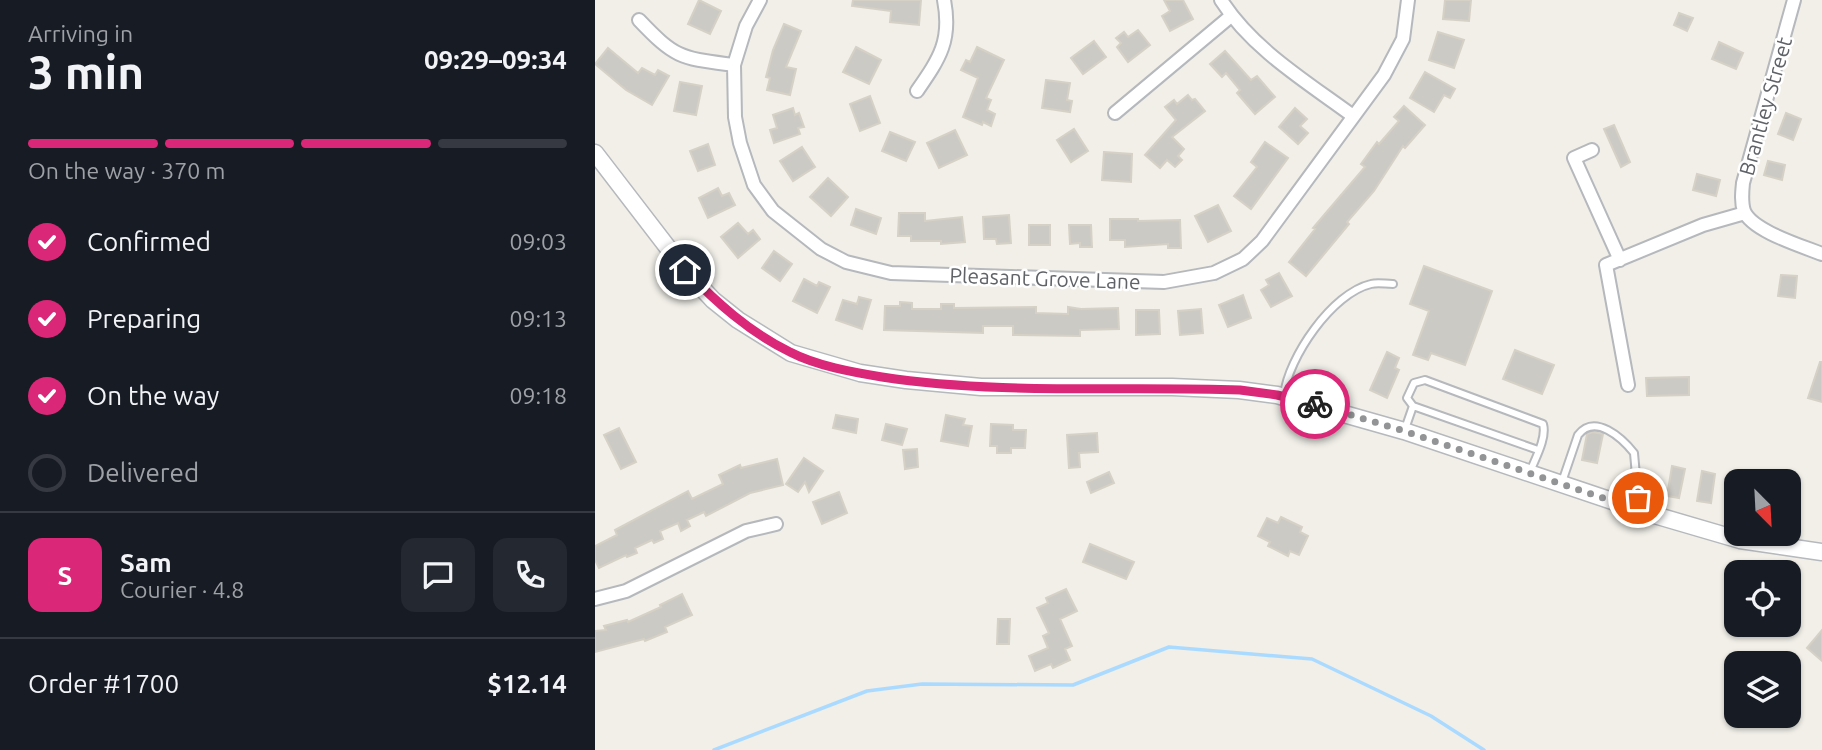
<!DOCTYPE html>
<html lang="en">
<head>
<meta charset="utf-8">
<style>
	body { margin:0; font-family:Ubuntu,sans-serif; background:#242831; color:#f1f3f6; height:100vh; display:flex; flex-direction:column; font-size:26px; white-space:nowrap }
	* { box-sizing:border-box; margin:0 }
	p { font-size:23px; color:#9ea1a6 }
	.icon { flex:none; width:38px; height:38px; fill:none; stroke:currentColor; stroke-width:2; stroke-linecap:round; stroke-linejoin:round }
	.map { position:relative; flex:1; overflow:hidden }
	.sheet { display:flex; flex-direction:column; background:#171b24; width:595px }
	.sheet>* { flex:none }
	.needle { width:46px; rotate:156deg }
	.fabs { position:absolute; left:1129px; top:469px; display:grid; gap:14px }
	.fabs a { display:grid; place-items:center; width:77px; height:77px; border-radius:14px; background:#171b24; box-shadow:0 2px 5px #0004; font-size:35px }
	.pin { position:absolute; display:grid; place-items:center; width:60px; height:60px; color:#fff; margin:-30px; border:4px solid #fff; border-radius:50%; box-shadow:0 2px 7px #0007 }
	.courier { position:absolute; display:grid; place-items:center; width:70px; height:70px; margin:-35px; border:5px solid #db2777; border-radius:50%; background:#fff; color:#222; box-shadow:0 2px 9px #0007 }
	.summary em { font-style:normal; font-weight:700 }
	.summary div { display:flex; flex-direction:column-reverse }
	.summary { display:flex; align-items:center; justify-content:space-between; height:119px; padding:0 28px }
	h1 { font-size:46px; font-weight:700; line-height:52px }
	.bar { display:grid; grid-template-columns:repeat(4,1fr); gap:10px 7px; align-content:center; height:84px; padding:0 28px }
	.bar i { height:9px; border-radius:5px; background:#363941 }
	.bar .on { background:#db2777 }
	.bar p { grid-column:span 4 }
	.line { display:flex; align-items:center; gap:18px; padding:0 28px; border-top:2px solid #363941 }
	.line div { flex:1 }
	.round { display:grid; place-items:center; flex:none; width:74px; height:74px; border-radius:14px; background:#242831 }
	ol { padding:0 28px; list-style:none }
	li { display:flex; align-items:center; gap:21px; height:77px }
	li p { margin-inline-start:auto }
	li .icon { padding:7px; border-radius:50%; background:#db2777; color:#fff; stroke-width:4 }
	li:last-child { color:#9ea1a6 }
	li i { width:38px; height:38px; border:4px solid #363941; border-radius:50% }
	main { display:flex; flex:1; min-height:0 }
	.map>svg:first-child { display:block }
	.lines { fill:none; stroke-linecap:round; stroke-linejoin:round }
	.stream { stroke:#aadaff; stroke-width:3.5 }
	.building { fill:#cccac5; stroke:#d6d1c6; stroke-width:2 }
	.service-casing { stroke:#b5b8bc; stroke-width:10 }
	.minor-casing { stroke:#b5b8bc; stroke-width:16 }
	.tertiary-casing { stroke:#b5b8bc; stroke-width:19 }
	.service { stroke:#fff; stroke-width:6 }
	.minor { stroke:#fff; stroke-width:12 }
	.tertiary { stroke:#fff; stroke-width:16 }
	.done { stroke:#929495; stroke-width:7; stroke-dasharray:0 12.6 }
	.route { stroke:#db2777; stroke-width:9 }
	.labels { text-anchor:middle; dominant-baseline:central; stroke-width:5; stroke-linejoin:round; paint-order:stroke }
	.street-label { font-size:21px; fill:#5f6368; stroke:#fff }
</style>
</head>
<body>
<main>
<section class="sheet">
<div class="summary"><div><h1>3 min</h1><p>Arriving in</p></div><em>09:29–09:34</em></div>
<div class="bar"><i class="on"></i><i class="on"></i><i class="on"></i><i></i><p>On the way · 370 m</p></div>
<ol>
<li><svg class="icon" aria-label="check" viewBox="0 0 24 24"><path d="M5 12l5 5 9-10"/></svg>Confirmed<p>09:03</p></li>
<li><svg class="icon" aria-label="check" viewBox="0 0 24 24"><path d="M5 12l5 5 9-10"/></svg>Preparing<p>09:13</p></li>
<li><svg class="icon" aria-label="check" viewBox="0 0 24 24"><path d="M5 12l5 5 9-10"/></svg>On the way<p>09:18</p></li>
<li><i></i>Delivered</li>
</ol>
<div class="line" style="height:126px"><b class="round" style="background:#db2777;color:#fff">S</b><div><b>Sam</b><p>Courier · 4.8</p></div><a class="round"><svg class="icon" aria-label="chat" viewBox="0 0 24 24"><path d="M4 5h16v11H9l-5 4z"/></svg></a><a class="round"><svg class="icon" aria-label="phone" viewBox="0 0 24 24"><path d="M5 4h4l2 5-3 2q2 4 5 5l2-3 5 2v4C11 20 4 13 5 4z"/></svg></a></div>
<div class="line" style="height:91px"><div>Order #1700</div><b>$12.14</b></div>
</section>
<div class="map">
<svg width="1227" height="750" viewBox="0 0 1227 750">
	<rect width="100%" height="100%" fill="#f1efe8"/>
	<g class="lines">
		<path class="stream" d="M119,750L272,691L327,684L478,685L574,647L717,659L836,716L889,750"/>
	</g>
	<path class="building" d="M104,0L126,11L115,34L93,24Z
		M258,0H326L324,25L295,22L296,11L257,6Z
		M569,0H588L598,19L575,31L567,16L575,11Z
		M850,0H876L874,21L848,19Z
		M1084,13L1098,18L1092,31L1079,25Z
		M189,24L206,31L191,67L201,69L195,95L172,90L175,78L171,77L178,50Z
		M543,30L555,45L533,62L522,47L526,43L521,38L529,32L533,37Z
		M843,32L869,40L859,68L834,60Z
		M499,41L511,57L488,74L476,58Z
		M1124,42L1148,53L1141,69L1117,59Z
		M261,47L286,60L274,84L248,72Z
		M382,47L409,60L391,98L396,100L392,110L400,114L396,126L388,122L387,125L368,117L383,78L366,70L371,60L375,62Z
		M13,48L43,73L47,68L60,75L63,70L74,76L57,105L31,90L0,64Z
		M630,51L656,80L662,76L680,97L660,114L642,93L645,90L631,73L627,77L615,64Z
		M830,72L860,89L855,98L849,95L839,112L815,98Z
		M451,80L475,83L472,100L477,101L475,112L447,108Z
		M85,82L107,86L101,115L79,111Z
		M593,95L597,100L600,99L610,111L577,137L589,149L583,156L587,160L580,167L572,160L565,168L550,155L581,120L570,107L579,100L582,104Z
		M275,96L285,123L265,131L255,104Z
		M809,106L830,125L810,148L808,146L779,191L752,222L754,224L711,276L694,262L720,229L718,228L770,167L766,164L782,142L784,144L804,121L799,117Z
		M198,108L200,115L204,113L209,127L203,128L205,134L179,143L175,130L182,128L178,115Z
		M700,108L712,119L705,126L713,133L703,144L684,127Z
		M1191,113L1206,119L1198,140L1183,134Z
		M1019,125L1035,162L1026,167L1009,129Z
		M479,129L493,151L476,162L462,140Z
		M360,130L372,155L344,168L332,143Z
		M295,132L320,142L311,161L287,151Z
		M670,142L693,158L656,209L639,196L662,167L656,162Z
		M113,144L120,165L103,171L95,151Z
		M207,147L220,167L198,181L185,161Z
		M509,152L537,154L536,182L507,180Z
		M1173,161L1190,165L1187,180L1169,175Z
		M1102,174L1125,180L1121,196L1098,190Z
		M233,178L253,197L236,216L215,197Z
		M123,188L127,196L134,193L140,205L113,218L104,198Z
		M623,205L636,231L613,242L600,216Z
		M261,209L286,218L281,234L256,225Z
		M304,213H330V221L367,217L370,242L346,244V241H316V236H303Z
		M414,215L416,243L402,244L401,239H389L388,217Z
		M515,219H543V221L585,220L586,248H573V244L530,247V240H515Z
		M143,223L153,234L158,230L165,239L143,258L126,237Z
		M434,225H455V245H434Z
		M474,225H496L497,247H485V243L475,244Z
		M179,251L197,264L185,281L167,268Z
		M829,266L897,291L870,365L836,353L833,360L818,355L834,311L815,304Z
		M684,273L697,296L676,307L666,290L674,285L671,280Z
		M1186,275L1202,276L1200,298L1183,296Z
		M209,279L222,286L224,282L235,287L222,313L198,301Z
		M648,295L656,318L633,327L624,305Z
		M264,297L276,300L267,329L241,320L248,300L262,304Z
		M305,302L317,303V309H346V304H359V308L441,307V313L473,314V307L486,309L523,308L524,329L485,330V336L418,335V326H388V333L289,330L290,306H305Z
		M606,309L608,333L585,335L583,311Z
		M541,310H564L565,334L541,335Z
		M920,350L959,365L947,394L908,379Z
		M792,352L804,358L800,368L804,370L792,398L775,390Z
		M1225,362H1227V402L1213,398Z
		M1094,377V395L1052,396L1051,378Z
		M241,415L263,419L261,433L238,428Z
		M351,415L370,419L368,425L377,426L373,446L346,441Z
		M291,424L312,429L307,445L287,440Z
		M396,424L418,425V430H431L430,448H416V453H402V446H395Z
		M24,428L41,462L26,469L9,435Z
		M998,432L1008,434L1002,463L987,460L992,434Z
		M502,433L503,452L484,453L485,467L474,468L472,435Z
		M322,449L323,467L310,469L308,450Z
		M209,458L228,471L214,492L210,482L203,492L191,484Z
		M182,459L188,485L155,493L111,516L109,512L92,520L95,526L86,531L83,523L65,531L68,539L59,543L57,540L40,548L42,553L32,557L31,555L4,568L0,560V546L22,535L20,530L93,491L97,499L128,484L124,475L145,465L146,468Z
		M1077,466L1090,469L1084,498L1072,496Z
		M1107,471L1120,474L1116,503L1102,501Z
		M514,472L519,483L496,493L492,482Z
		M244,492L252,513L227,524L218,502Z
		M686,517L707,527L705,532L713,536L704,555L695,551L693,556L673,546L675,542L663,536L672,518L683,523Z
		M495,544L539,562L531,579L488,562Z
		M471,589L482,611L465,619L477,646L470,649L475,660L458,668L456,664L440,671L434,656L453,648L448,636L454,633L442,608L453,603L451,598Z
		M87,594L97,615L70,627L72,632L50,641L49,639L0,652V631L11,630L9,626L32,620L33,622L66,607L65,605Z
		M403,619H415L414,644H402Z
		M1227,630V661L1212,648Z"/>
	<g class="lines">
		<g class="service-casing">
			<path id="service" d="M689,395C693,358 737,293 776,284C783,282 790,284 798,284
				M810,429L818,406
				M935,472C940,459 952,438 948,424L830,380L819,383L812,398L818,406L943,450
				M967,482L983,435C1000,413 1027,438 1039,453L1043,498L1041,508"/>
		</g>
		<g class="minor-casing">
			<path id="minor" d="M165,0L151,26L139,65L140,117L145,143L159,185L178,211L226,249L251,262L296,273L569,282L619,273L648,259L667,241L789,75L808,39L813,0
				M626,0C657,49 712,82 758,116
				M1199,0L1148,183C1147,193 1146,202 1149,211C1157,231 1207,246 1227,254
				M44,20C81,59 86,58 139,65
				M322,91C344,59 357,41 349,0
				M520,113L636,16
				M997,150L979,158L1025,260
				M1033,385L1011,265L1108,225L1150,213
				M0,599L31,591L151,531L181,524"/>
		</g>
		<g class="tertiary-casing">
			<path id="tertiary" d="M0,153L90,270L118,300L143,320L196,353L265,373L311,380L386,387H577L644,390L682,395L809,431L1056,514L1145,540L1227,552"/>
		</g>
		<use href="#service" class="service"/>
		<use href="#minor" class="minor"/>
		<use href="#tertiary" class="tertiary"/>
	</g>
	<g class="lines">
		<path class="done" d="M720,404L809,431L1041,509L1043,498"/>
		<path class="route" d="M90,270C121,302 154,332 195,352C222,366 257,372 287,377C405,395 526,386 645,390L682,395L720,404"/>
	</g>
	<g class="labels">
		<g class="street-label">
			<text transform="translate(1170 106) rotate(-74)">Brantley Street</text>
			<text transform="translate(450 278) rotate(2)">Pleasant Grove Lane</text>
		</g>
	</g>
</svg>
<div class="fabs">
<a><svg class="needle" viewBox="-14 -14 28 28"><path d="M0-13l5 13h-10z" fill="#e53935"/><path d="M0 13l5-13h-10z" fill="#9ea1a6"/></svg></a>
<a><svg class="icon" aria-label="locate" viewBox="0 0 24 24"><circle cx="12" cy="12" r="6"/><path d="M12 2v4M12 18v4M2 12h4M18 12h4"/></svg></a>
<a><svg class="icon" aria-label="layers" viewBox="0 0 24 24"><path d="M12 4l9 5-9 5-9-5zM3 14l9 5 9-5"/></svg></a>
</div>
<div class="pin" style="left:1043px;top:498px;background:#ea580c"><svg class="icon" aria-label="bag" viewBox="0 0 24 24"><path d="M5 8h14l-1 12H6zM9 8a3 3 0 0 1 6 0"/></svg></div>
<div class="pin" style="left:90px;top:270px;background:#1f2937"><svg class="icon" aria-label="home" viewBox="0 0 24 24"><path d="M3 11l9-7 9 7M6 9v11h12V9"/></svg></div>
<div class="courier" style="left:720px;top:404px"><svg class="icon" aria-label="bike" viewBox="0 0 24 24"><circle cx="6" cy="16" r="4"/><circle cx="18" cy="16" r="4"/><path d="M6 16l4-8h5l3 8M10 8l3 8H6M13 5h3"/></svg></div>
</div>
</main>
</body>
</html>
